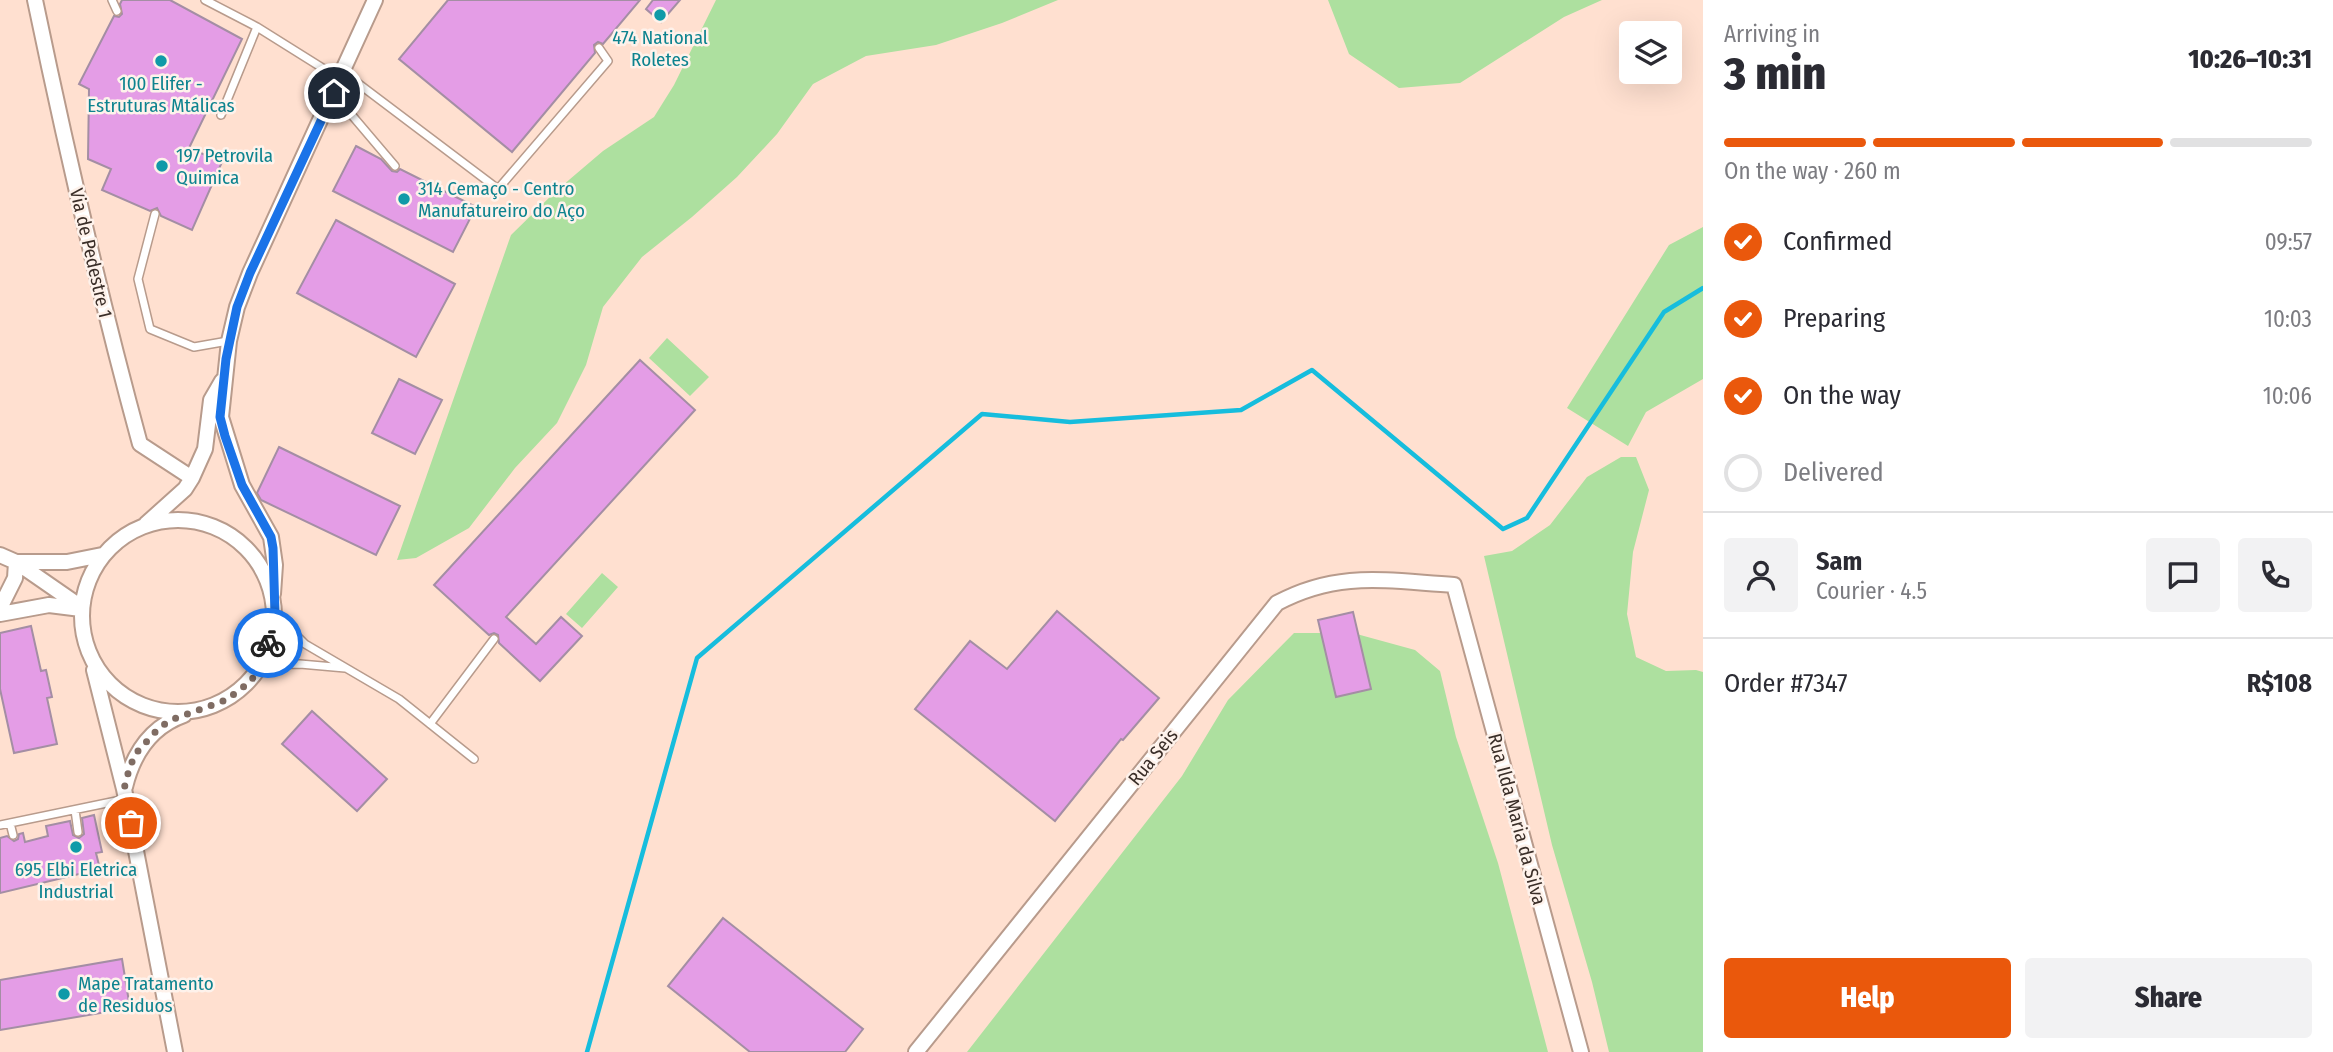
<!DOCTYPE html>
<html lang="en">
<head>
<meta charset="utf-8">
<style>
	body { margin:0; font-family:"Fira Sans Condensed",sans-serif; background:#f2f2f3; color:#2b2b33; height:100vh; display:flex; flex-direction:column; font-size:26px; white-space:nowrap }
	* { box-sizing:border-box; margin:0 }
	p { font-size:23px; color:#7c7c81 }
	.icon { flex:none; width:38px; height:38px; fill:none; stroke:currentColor; stroke-width:2; stroke-linecap:round; stroke-linejoin:round }
	.map { position:relative; flex:1; overflow:hidden }
	.side { display:flex; flex-direction:column; background:#fff; width:630px }
	.side>* { flex:none }
	.tools { position:absolute; left:1619px; top:21px; display:grid; gap:14px }
	.tools a { display:grid; place-items:center; width:63px; height:63px; border-radius:7px; background:#fff; box-shadow:0 7px 28px #0002; font-size:35px }
	.pin { position:absolute; display:grid; place-items:center; width:60px; height:60px; color:#fff; margin:-30px; border:4px solid #fff; border-radius:50%; box-shadow:0 2px 7px #0007 }
	.courier { position:absolute; display:grid; place-items:center; width:70px; height:70px; margin:-35px; border:5px solid #1a73e8; border-radius:50%; background:#fff; color:#222; box-shadow:0 2px 9px #0007 }
	.head em { font-style:normal; font-weight:800 }
	.head div { display:flex; flex-direction:column-reverse }
	.head { display:flex; align-items:center; justify-content:space-between; height:119px; padding:0 21px }
	h1 { font-size:46px; font-weight:800; line-height:52px }
	.bar { display:grid; grid-template-columns:repeat(4,1fr); gap:10px 7px; align-content:center; height:84px; padding:0 21px }
	.bar i { height:9px; border-radius:5px; background:#e1e1e2 }
	.bar .on { background:#ea580c }
	.bar p { grid-column:span 4 }
	.line { display:flex; align-items:center; gap:18px; padding:0 21px; border-top:2px solid #e1e1e2 }
	.line div { flex:1 }
	.round { display:grid; place-items:center; flex:none; width:74px; height:74px; border-radius:7px; background:#f2f2f3 }
	ol { padding:0 21px; list-style:none }
	li { display:flex; align-items:center; gap:21px; height:77px }
	li p { margin-inline-start:auto }
	li .icon { padding:7px; border-radius:50%; background:#ea580c; color:#fff; stroke-width:4 }
	li:last-child { color:#7c7c81 }
	li i { width:38px; height:38px; border:4px solid #e1e1e2; border-radius:50% }
	.cta { display:flex; gap:14px; margin-top:auto; padding:14px 21px }
	.cta a { flex:1; height:80px; border-radius:7px; background:#ea580c; color:#fff; font-size:28px; font-weight:800; line-height:80px; text-align:center }
	.cta a+a { background:#f2f2f3; color:#2b2b33 }
	main { display:flex; flex:1; min-height:0 }
	.map>svg:first-child { display:block }
	.green { fill:#ade09f }
	.lines { fill:none; stroke-linecap:round; stroke-linejoin:round }
	.stream { stroke:#16bddd; stroke-width:4.5 }
	.building { fill:#e49de6; stroke:#a48ea4; stroke-width:2 }
	.service-casing { stroke:#b89b8c; stroke-width:10 }
	.minor-casing { stroke:#b89b8c; stroke-width:18 }
	.service { stroke:#fff; stroke-width:7 }
	.minor { stroke:#fff; stroke-width:14 }
	.done { stroke:#7f6c63; stroke-width:7; stroke-dasharray:0 12.6 }
	.route { stroke:#1a73e8; stroke-width:9 }
	.culture-dot { fill:#0f9aa8; stroke:#fef2eb; stroke-width:2.5 }
	.labels { text-anchor:middle; dominant-baseline:central; stroke-width:5; stroke-linejoin:round; paint-order:stroke }
	.culture-label { font-size:19px; fill:#0d838f; stroke:#fef2eb }
	.street-label { font-size:19px; fill:#3a2e28; stroke:#fef2eb }
</style>
</head>
<body>
<main>
<div class="map">
<svg width="1703" height="1052" viewBox="0 0 1703 1052">
	<rect width="100%" height="100%" fill="#ffe0d0"/>
	<path class="green" d="M716,0H1058L1002,23L936,45L866,56L813,84L777,134L737,177L692,217L642,257L603,307L586,365L557,423L515,468L469,528L416,558L397,560L511,235L556,191L603,151L654,117L674,85Z
		M1328,0H1602L1564,17L1460,83L1399,88L1349,54Z
		M1703,227V379L1646,412L1628,446L1567,408L1669,245Z
		M667,338L709,377L690,396L649,358Z
		M1621,457H1636L1649,490L1633,552L1627,614L1636,657L1666,671L1696,670L1703,672V1052H1609L1592,982L1552,845L1484,556L1512,551L1550,525L1587,477Z
		M602,573L618,587L582,628L566,614Z
		M1294,633H1353L1415,650L1440,671L1456,737L1498,863L1548,1052H967L1182,776L1228,700Z"/>
	<g class="lines">
		<path class="stream" d="M587,1052L697,658L982,414L1070,422L1241,410L1312,370L1503,529L1527,518L1664,312L1703,288"/>
	</g>
	<path class="building" d="M122,0H170L242,39L189,148L222,162L192,230L161,216L157,208L150,211L102,190L111,169L88,159L89,89L79,84L114,16L119,17L122,14L120,4Z
		M448,0H640L603,44L598,42L594,45L595,53L512,152L399,59Z
		M653,0H680L661,22L646,9Z
		M356,146L381,159L392,171L397,172L400,169L476,207L453,252L333,191Z
		M336,220L455,284L416,357L297,293Z
		M640,360L695,410L506,617L536,644L561,617L582,636L540,681L499,643L498,635L494,633L489,635L434,585Z
		M399,379L442,400L415,454L372,433Z
		M279,447L400,506L376,555L261,500L257,493Z
		M1057,611L1159,698L1123,740L1121,739L1055,821L915,709L970,641L1007,669Z
		M1353,612L1371,689L1336,697L1318,620Z
		M31,626L41,671L46,670L52,697L47,698L57,744L14,753L0,689V633Z
		M312,711L387,779L357,811L282,744Z
		M94,815L102,852L96,853L100,869L0,893V838L7,836L14,841L18,839L19,834L23,833L25,842L48,836L46,826L70,821L73,835L79,838L84,834L82,818Z
		M723,918L863,1029L845,1052H750L668,986Z
		M122,959L130,1008L0,1030V980Z"/>
	<g class="lines">
		<g class="service-casing">
			<path id="service" d="M112,0L117,11
				M205,0L257,27L340,79
				M343,72L498,189L608,61L599,48
				M333,93L395,166
				M221,115L257,27
				M155,214L138,279L150,329L194,347L228,341
				M275,614L305,644L399,699L474,759
				M262,665L300,664L345,668
				M430,724L494,639
				M75,810L78,832
				M10,823L13,835
				M0,825L126,799"/>
		</g>
		<g class="minor-casing">
			<path id="minor" d="M35,0C66,149 100,297 140,444L192,478
				M82 616a96 96 0 1 1 192 0a96 96 0 1 1-192 0Z
				M146,524L185,489L192,478L205,449L211,400L222,381
				M0,555L16,562L81,607
				M17,562H67L102,555
				M273,594L275,565L271,537L242,485L221,417L229,341L237,307L250,273L375,0
				M0,608L15,578L16,562
				M0,614L49,605L81,609
				M94,670L124,789L175,1052
				M125,787C133,754 150,727 184,715
				M916,1052L1277,603C1339,570 1387,581 1454,585L1581,1052"/>
		</g>
		<use href="#service" class="service"/>
		<use href="#minor" class="minor"/>
	</g>
	<g class="lines">
		<path class="done" d="M131,823L124,789L130,766L137,752L159,728L171,720L226,700L250,682L262,666L268,643"/>
		<path class="route" d="M268,643L275,614L273,548L271,537L242,485L225,436L220,417L226,359L237,307L250,273L334,93"/>
	</g>
	<g class="culture-dot">
		<circle cx="660" cy="15" r="7"/>
		<circle cx="161" cy="61" r="7"/>
		<circle cx="162" cy="166" r="7"/>
		<circle cx="404" cy="199" r="7"/>
		<circle cx="76" cy="847" r="7"/>
		<circle cx="64" cy="994" r="7"/>
	</g>
	<g class="labels">
		<g class="culture-label">
			<text x="660" y="37">474 National<tspan x="660" dy="22">Roletes</tspan></text>
			<text x="161" y="83">100 Elifer -<tspan x="161" dy="22">Estruturas Mtálicas</tspan></text>
			<text x="176" y="155" text-anchor="start">197 Petrovila<tspan x="176" dy="22">Quimica</tspan></text>
			<text x="418" y="188" text-anchor="start">314 Cemaço - Centro<tspan x="418" dy="22">Manufatureiro do Aço</tspan></text>
			<text x="76" y="869">695 Elbi Eletrica<tspan x="76" dy="22">Industrial</tspan></text>
			<text x="78" y="983" text-anchor="start">Mape Tratamento<tspan x="78" dy="22">de Residuos</tspan></text>
		</g>
		<g class="street-label">
			<text transform="translate(91 253) rotate(77)">Via de Pedestre 1</text>
			<text transform="translate(1153 757) rotate(-51)">Rua Seis</text>
			<text transform="translate(1517 819) rotate(75)">Rua Ilda Maria da Silva</text>
		</g>
	</g>
</svg>
<div class="tools">
<a><svg class="icon" aria-label="layers" viewBox="0 0 24 24"><path d="M12 4l9 5-9 5-9-5zM3 14l9 5 9-5"/></svg></a>
</div>
<div class="pin" style="left:131px;top:823px;background:#ea580c"><svg class="icon" aria-label="bag" viewBox="0 0 24 24"><path d="M5 8h14l-1 12H6zM9 8a3 3 0 0 1 6 0"/></svg></div>
<div class="pin" style="left:334px;top:93px;background:#1f2937"><svg class="icon" aria-label="home" viewBox="0 0 24 24"><path d="M3 11l9-7 9 7M6 9v11h12V9"/></svg></div>
<div class="courier" style="left:268px;top:643px"><svg class="icon" aria-label="bike" viewBox="0 0 24 24"><circle cx="6" cy="16" r="4"/><circle cx="18" cy="16" r="4"/><path d="M6 16l4-8h5l3 8M10 8l3 8H6M13 5h3"/></svg></div>
</div>
<section class="side">
<div class="head"><div><h1>3 min</h1><p>Arriving in</p></div><em>10:26–10:31</em></div>
<div class="bar"><i class="on"></i><i class="on"></i><i class="on"></i><i></i><p>On the way · 260 m</p></div>
<ol>
<li><svg class="icon" aria-label="check" viewBox="0 0 24 24"><path d="M5 12l5 5 9-10"/></svg>Confirmed<p>09:57</p></li>
<li><svg class="icon" aria-label="check" viewBox="0 0 24 24"><path d="M5 12l5 5 9-10"/></svg>Preparing<p>10:03</p></li>
<li><svg class="icon" aria-label="check" viewBox="0 0 24 24"><path d="M5 12l5 5 9-10"/></svg>On the way<p>10:06</p></li>
<li><i></i>Delivered</li>
</ol>
<div class="line" style="height:126px"><a class="round"><svg class="icon" aria-label="person" viewBox="0 0 24 24"><circle cx="12" cy="8" r="4"/><path d="M4 21q1-7 8-7t8 7"/></svg></a><div><b>Sam</b><p>Courier · 4.5</p></div><a class="round"><svg class="icon" aria-label="chat" viewBox="0 0 24 24"><path d="M4 5h16v11H9l-5 4z"/></svg></a><a class="round"><svg class="icon" aria-label="phone" viewBox="0 0 24 24"><path d="M5 4h4l2 5-3 2q2 4 5 5l2-3 5 2v4C11 20 4 13 5 4z"/></svg></a></div>
<div class="line" style="height:91px"><div>Order #7347</div><b>R$108</b></div>
<div class="cta"><a>Help</a><a>Share</a></div>
</section>
</main>
</body>
</html>
